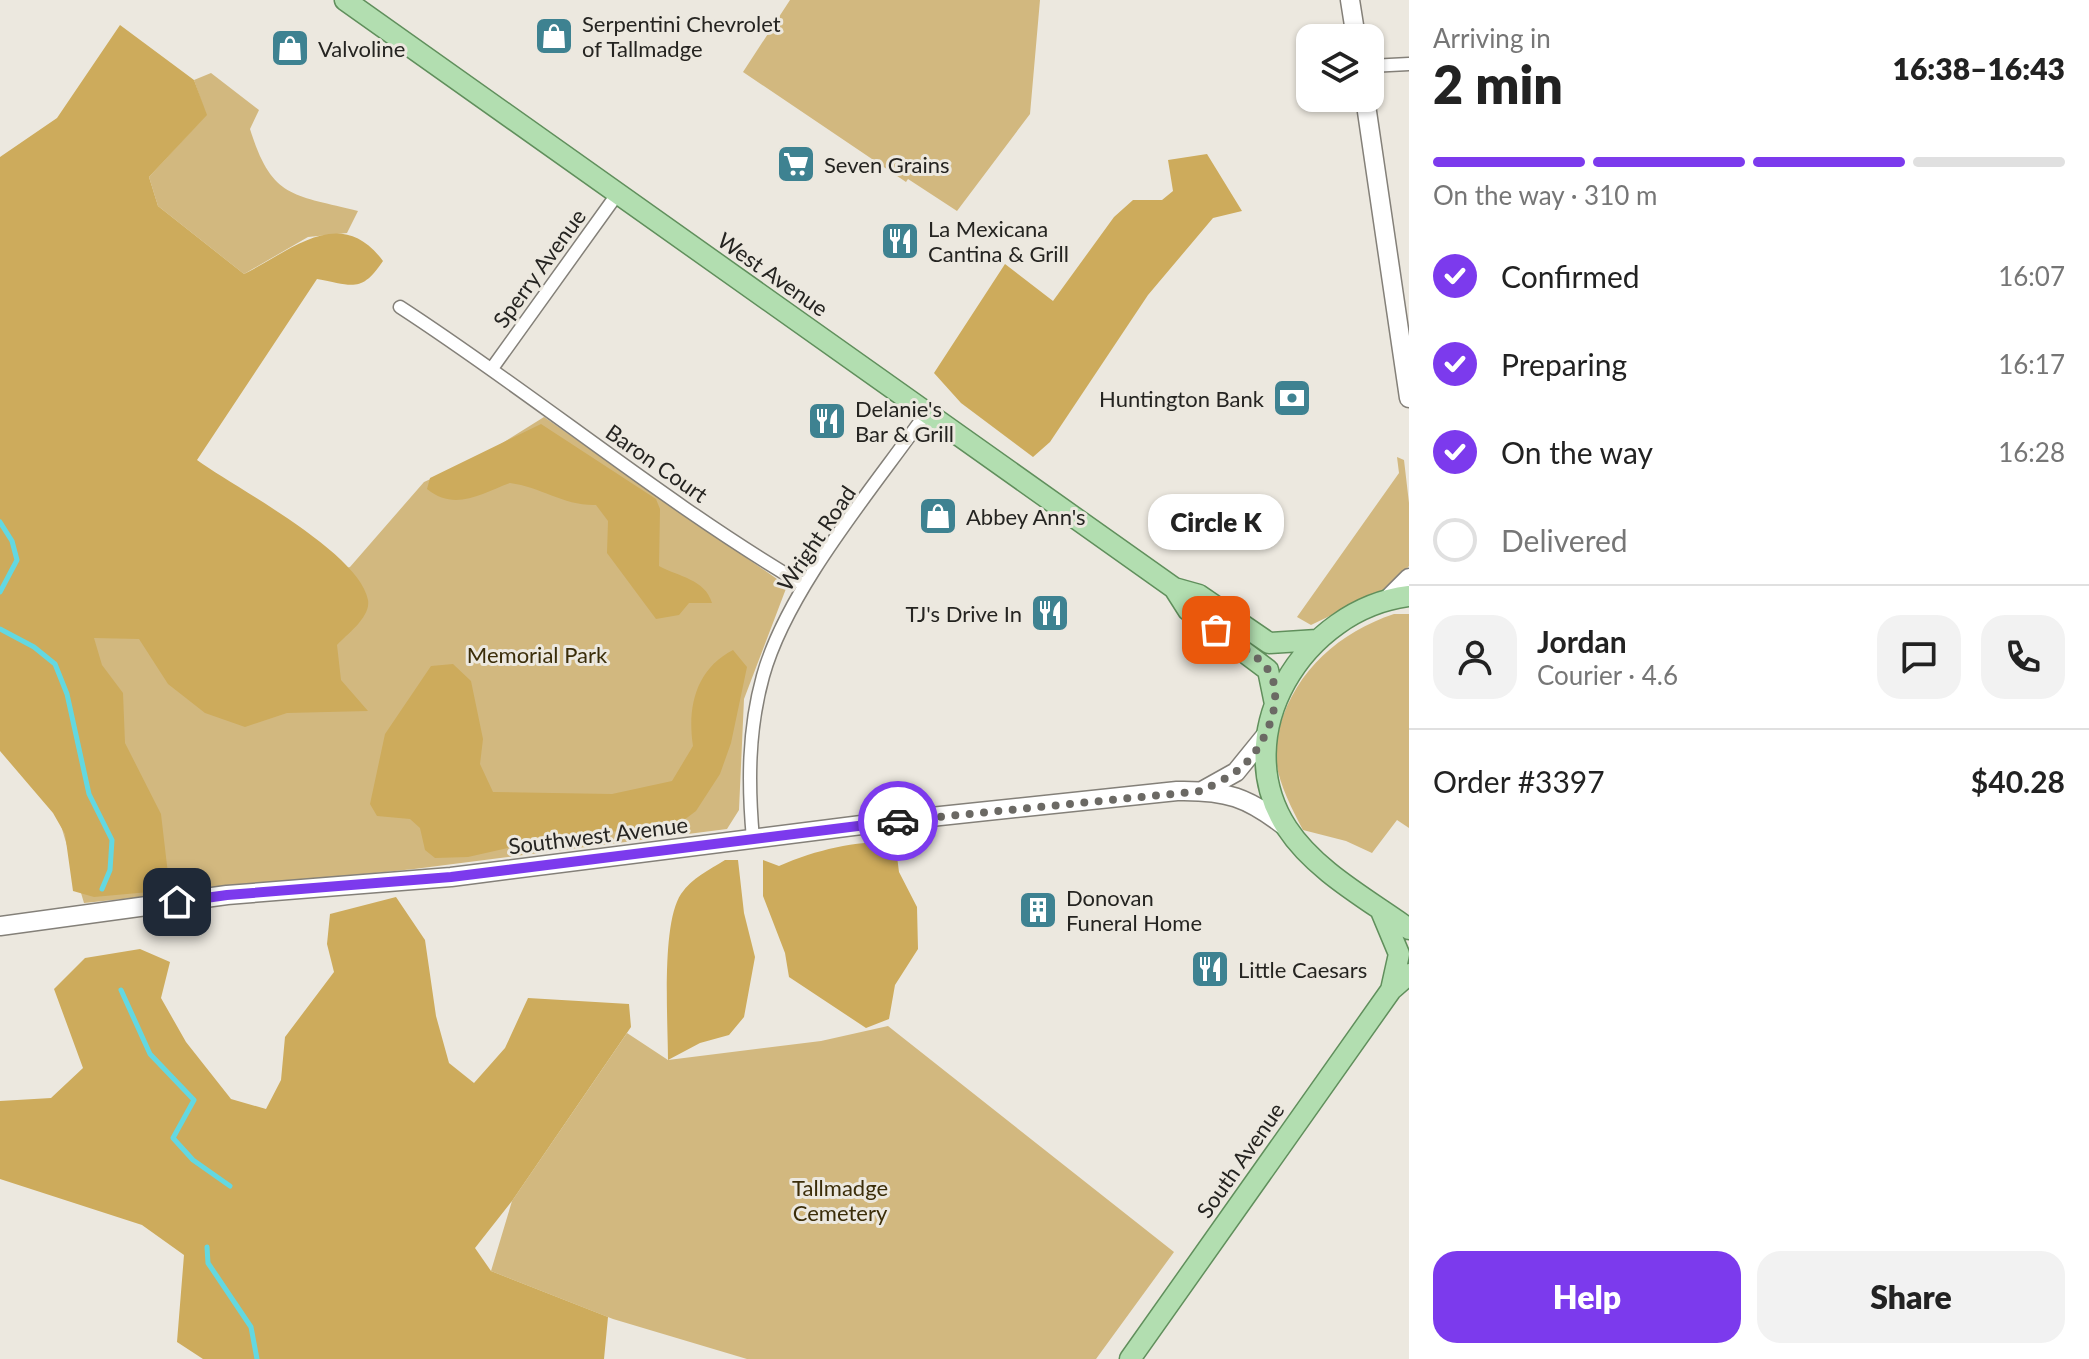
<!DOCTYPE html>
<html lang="en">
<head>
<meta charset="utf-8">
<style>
	body { margin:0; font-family:Lato,sans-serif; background:#f2f2f2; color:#222; height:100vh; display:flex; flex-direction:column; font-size:30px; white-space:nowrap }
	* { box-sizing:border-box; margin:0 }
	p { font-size:26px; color:#767676 }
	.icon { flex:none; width:44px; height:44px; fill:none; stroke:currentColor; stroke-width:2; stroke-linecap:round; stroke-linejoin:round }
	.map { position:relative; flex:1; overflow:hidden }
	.sheet { display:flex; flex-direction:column; background:#fff; width:680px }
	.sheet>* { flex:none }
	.tools { position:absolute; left:1296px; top:24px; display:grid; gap:16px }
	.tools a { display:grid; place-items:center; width:88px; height:88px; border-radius:16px; background:#fff; box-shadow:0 2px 6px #0004; font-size:40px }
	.pin { position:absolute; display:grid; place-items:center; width:68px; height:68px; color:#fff; margin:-34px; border-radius:16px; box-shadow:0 4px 12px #0006 }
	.courier { position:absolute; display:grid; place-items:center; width:80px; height:80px; margin:-40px; border:6px solid #7c3aed; border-radius:50%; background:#fff; color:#222; box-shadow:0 2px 10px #0007 }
	.bubble { position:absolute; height:56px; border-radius:24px; background:#fff; box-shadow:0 2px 6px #0004; font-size:26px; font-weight:800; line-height:56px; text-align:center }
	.overview em { font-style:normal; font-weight:800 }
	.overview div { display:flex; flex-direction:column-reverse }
	.overview { display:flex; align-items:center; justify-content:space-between; height:136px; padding:0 24px }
	h1 { font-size:52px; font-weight:800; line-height:60px }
	.bar { display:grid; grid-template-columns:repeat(4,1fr); gap:12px 8px; align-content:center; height:96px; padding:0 24px }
	.bar i { height:10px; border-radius:6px; background:#e0e0e0 }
	.bar .selected { background:#7c3aed }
	.bar p { grid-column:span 4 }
	.line { display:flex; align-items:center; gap:20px; padding:0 24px; border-top:2px solid #e0e0e0 }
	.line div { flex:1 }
	.round { display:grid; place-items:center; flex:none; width:84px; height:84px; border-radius:24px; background:#f2f2f2 }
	ol { padding:0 24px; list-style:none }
	li { display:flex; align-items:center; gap:24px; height:88px }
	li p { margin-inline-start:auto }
	li .icon { padding:8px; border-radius:50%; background:#7c3aed; color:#fff; stroke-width:4 }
	li:last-child { color:#767676 }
	li i { width:44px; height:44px; border:4px solid #e0e0e0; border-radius:50% }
	.primary-button { display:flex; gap:16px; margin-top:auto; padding:16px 24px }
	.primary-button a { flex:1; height:92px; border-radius:24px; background:#7c3aed; color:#fff; font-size:32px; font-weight:800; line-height:92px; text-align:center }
	.primary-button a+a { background:#f2f2f2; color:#222 }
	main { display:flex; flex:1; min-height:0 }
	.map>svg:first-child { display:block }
	.green { fill:#d2b87f }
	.forest { fill:#cdab5c }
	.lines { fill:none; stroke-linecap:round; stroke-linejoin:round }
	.stream { stroke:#63d8e1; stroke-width:5 }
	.street-casing { stroke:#848079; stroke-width:15 }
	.secondary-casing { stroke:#848079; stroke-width:21 }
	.primary-casing { stroke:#608f5c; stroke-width:23 }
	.street { stroke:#fff; stroke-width:12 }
	.secondary { stroke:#fff; stroke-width:18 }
	.primary { stroke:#b2deb0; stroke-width:20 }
	.done { stroke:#6b6964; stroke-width:8; stroke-dasharray:0 14.4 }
	.route { stroke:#7c3aed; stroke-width:10 }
	.labels { text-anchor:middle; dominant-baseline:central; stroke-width:6; stroke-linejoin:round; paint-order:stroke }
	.poi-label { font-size:22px; fill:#252421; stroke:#ece8df; text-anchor:start }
	.street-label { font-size:22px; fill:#252421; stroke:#ece8df }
	.park-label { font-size:22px; fill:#3b2d09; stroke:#ece8df }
</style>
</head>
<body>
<main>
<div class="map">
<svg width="1409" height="1359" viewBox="0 0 1409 1359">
	<rect width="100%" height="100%" fill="#ece8df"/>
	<path class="green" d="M790,0H1040L1030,114L957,211L908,179L906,182L743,72Z
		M211,73L259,110L250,129C272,199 292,194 358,211L347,233L308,237L244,274L158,206L149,177L206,115L194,80Z
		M544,417L787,586L744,699L739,810L727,829L414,869L84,903L8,647L350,567L424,482L485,454Z
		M1397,457L1404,460L1409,503V566L1392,586L1311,625L1297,617L1399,473Z
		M1394,614H1409V828L1397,820L1372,853L1346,841L1303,830C1290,805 1276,779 1275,750C1275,742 1278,733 1280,726C1296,670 1340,632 1394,614Z
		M888,1026L1174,1252L1096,1359H747L613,1319L491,1271L512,1201L627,1033L668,1060L821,1041Z"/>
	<path class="forest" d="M120,25L194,80L207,115L149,177L158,206L244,274C291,251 340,203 383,261C361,294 352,285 317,279L197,460C237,489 359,552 368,600C371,617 347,634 337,645L341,680L368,711L287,713L245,727L205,713L168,684L139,639L94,638L102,665L123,693L125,743L161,814L168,874L149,892L94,897L73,891L65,834L53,813L0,751V157L57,118Z
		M1207,154L1242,211L1213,218L1148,295L1050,442L1033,457L961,403L934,373L1005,264L1053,301L1114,217L1133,200H1162L1173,191L1168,160Z
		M541,424L656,499L660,509L659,566C679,577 705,579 712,603H689L679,615L656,619L607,553L608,521L596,505C564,506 541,487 510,483C482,493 455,512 427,489L430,478Z
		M733,650L747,667L731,743L720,774L696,811L676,826L561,836L468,857L435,858L425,850L420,828L410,819L377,816L370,804L385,734L431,666L453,664L471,681L483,739L480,764L493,792L612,794L672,781L693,746C687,707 696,669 733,650Z
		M895,841L899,872L917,907L918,949L895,985L889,1019L866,1028L789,977L785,953L763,896V860L779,866C818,849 853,842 895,841Z
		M725,860H738L744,913L755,957L744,1017L729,1035L700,1043L668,1060C668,1021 661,924 681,894C692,878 709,870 725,860Z
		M396,897L425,940L436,1016L449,1063L474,1083L505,1048L528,998L629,1004L631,1027L512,1201L475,1248L491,1271L608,1317L604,1359H203L177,1342L184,1255L142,1225L0,1179V1101L51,1098L83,1068L54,989L85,958L140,949L170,962L161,998L186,1042L231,1099L266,1109L281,1080L285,1037L334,972L327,944L330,914Z"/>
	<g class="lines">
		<path class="stream" d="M0,522L12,541L17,560L0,592
			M0,629L34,647L55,664L67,694L89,794L112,840L110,870L102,889
			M121,990L150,1054L194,1100L173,1138L193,1160L230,1186
			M207,1247L208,1263L251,1327L257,1359"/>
		<g class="street-casing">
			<path id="street" d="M1370,66L1409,64
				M400,307C537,396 663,502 804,585
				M493,367L618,193
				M753,839C748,784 748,730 763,676C787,589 874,487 927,412"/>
		</g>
		<g class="secondary-casing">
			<path id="secondary" d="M1350,0L1356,38
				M1365,98L1409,398
				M1387,600L1409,578
				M1202,791L1236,772L1266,735
				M0,926L227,895L451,877L893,821L1177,791C1226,790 1248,797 1287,828"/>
		</g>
		<g class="primary-casing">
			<path id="primary" d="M345,0L1174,588L1199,595L1269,643L1317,640
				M1174,588L1188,610L1268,670L1275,704
				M1409,596C1304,609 1226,734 1287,828C1315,871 1369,900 1409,929
				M1381,911L1399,954L1391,990
				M1130,1359L1391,990L1409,974"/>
		</g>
		<use href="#street" class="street"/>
		<use href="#secondary" class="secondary"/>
		<use href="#primary" class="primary"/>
	</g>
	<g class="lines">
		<path class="done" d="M898,821L1202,791C1216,783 1233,776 1245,764C1266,743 1288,695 1266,667C1254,652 1232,641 1216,630"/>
		<path class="route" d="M177,902L227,895L451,877L898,821"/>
	</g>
	<defs>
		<g id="shop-square" transform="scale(2)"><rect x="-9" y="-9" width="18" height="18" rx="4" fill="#3e8291" stroke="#ece8df"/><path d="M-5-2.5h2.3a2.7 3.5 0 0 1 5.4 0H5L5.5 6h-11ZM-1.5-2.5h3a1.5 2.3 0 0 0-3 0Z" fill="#fff"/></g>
		<g id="supermarket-square" transform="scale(2)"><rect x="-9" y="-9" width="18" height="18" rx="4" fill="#3e8291" stroke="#ece8df"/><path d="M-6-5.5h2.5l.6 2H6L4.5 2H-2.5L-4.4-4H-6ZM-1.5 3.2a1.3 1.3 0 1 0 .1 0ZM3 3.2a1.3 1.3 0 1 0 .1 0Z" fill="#fff"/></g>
		<g id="restaurant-square" transform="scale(2)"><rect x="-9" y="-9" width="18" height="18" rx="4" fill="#3e8291" stroke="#ece8df"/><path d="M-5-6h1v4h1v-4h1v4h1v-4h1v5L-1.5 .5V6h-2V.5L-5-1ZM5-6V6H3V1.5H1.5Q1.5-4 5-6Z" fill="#fff"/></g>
		<g id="bank-square" transform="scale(2)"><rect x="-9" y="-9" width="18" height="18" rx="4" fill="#3e8291" stroke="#ece8df"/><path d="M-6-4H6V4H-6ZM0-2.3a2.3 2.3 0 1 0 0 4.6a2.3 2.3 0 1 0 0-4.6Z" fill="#fff"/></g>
		<g id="building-square" transform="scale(2)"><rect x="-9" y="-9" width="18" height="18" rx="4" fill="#3e8291" stroke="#ece8df"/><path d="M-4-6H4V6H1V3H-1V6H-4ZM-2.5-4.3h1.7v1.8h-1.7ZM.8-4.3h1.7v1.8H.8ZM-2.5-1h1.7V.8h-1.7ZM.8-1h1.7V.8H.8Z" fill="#fff"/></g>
	</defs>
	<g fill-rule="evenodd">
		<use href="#shop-square" x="554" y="36"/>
		<use href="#shop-square" x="290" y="48"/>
		<use href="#supermarket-square" x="796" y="164"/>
		<use href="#restaurant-square" x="900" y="241"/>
		<use href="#bank-square" x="1292" y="398"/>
		<use href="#restaurant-square" x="827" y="421"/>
		<use href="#shop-square" x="938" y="516"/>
		<use href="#restaurant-square" x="1050" y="613"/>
		<use href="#building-square" x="1038" y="910"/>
		<use href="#restaurant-square" x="1210" y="969"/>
	</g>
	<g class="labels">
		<g class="poi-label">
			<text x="582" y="23">Serpentini Chevrolet<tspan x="582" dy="25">of Tallmadge</tspan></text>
			<text x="318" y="48">Valvoline</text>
			<text x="824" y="164">Seven Grains</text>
			<text x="928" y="228">La Mexicana<tspan x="928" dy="25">Cantina &amp; Grill</tspan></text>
			<text x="1264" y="398" text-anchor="end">Huntington Bank</text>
			<text x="855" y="408">Delanie's<tspan x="855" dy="25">Bar &amp; Grill</tspan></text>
			<text x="966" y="516">Abbey Ann's</text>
			<text x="1022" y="613" text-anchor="end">TJ's Drive In</text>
			<text x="1066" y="897">Donovan<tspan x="1066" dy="25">Funeral Home</tspan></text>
			<text x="1238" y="969">Little Caesars</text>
		</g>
		<g class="street-label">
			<text transform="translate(539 268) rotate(-54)">Sperry Avenue</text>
			<text transform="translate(773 274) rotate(35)">West Avenue</text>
			<text transform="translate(657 463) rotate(35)">Baron Court</text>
			<text transform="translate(816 538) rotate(-56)">Wright Road</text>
			<text transform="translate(598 835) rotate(-7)">Southwest Avenue</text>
			<text transform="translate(1240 1160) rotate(-55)">South Avenue</text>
		</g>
		<g class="park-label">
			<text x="537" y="654">Memorial Park</text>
			<text x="840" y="1187">Tallmadge<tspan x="840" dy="25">Cemetery</tspan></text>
		</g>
	</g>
</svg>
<div class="tools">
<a><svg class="icon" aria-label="layers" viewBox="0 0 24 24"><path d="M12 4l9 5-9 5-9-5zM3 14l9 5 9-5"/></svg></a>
</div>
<div class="pin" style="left:1216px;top:630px;background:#ea580c"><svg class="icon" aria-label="bag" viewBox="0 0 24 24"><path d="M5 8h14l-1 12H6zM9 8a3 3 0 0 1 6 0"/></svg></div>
<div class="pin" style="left:177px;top:902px;background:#1f2937"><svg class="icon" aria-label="home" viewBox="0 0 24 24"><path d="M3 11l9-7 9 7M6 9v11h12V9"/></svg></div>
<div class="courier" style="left:898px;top:821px"><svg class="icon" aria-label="car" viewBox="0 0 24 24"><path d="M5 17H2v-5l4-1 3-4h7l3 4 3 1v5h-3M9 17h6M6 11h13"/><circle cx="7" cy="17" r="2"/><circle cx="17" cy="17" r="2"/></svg></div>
<div class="bubble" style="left:1148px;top:494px;width:136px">Circle K</div>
</div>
<section class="sheet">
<div class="overview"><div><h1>2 min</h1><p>Arriving in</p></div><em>16:38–16:43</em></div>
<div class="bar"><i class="selected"></i><i class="selected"></i><i class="selected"></i><i></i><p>On the way · 310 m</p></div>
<ol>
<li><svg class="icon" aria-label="check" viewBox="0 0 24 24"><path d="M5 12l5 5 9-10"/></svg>Confirmed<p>16:07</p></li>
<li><svg class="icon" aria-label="check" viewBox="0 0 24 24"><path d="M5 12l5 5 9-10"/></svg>Preparing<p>16:17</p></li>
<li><svg class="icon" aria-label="check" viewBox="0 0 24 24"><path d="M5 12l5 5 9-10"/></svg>On the way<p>16:28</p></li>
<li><i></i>Delivered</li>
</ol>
<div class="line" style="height:144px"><a class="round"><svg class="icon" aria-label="person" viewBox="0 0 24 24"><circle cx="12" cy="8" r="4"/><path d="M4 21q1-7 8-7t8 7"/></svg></a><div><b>Jordan</b><p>Courier · 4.6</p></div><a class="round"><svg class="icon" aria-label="chat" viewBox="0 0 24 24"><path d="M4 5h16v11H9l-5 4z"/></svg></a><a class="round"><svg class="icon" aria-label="phone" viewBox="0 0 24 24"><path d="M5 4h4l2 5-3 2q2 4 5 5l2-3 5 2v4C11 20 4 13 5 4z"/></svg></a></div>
<div class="line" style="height:104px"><div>Order #3397</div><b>$40.28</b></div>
<div class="primary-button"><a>Help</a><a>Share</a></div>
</section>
</main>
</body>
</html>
